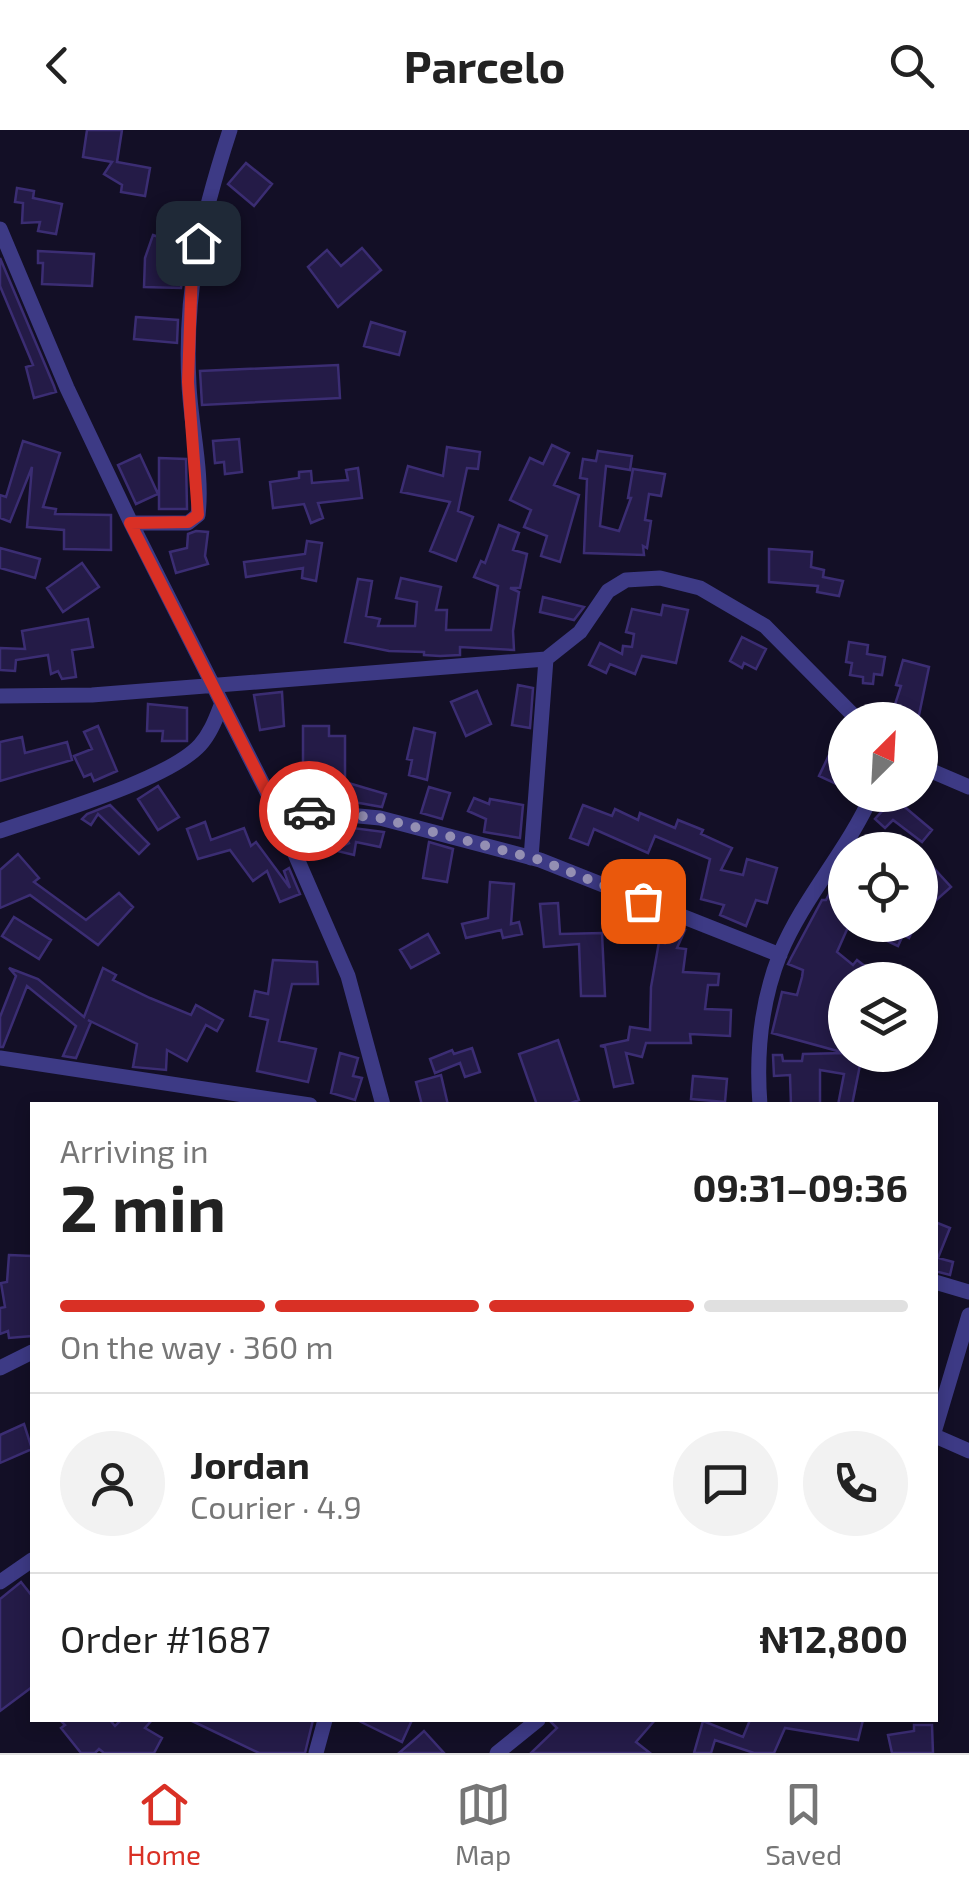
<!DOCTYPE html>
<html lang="en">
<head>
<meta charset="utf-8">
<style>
	body { margin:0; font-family:"Exo 2",sans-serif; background:#f2f2f2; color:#222; height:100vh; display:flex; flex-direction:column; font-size:38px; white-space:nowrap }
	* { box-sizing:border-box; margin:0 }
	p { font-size:32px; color:#767676 }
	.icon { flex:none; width:55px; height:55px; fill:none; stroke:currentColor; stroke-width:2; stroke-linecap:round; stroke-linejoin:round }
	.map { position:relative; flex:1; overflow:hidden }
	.sheet { position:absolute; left:30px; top:972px; width:908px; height:620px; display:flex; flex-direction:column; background:#fff; border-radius:0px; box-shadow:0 5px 15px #0003 }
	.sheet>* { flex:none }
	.needle { width:65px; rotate:24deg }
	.fabs { position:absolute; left:828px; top:572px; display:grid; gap:20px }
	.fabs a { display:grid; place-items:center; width:110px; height:110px; border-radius:50%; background:#fff; box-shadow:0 5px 15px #0003; font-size:50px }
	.pin { position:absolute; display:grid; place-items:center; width:85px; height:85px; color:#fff; margin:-42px; border-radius:20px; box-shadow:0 5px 15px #0006 }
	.courier { position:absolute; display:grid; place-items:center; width:100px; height:100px; margin:-50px; border:8px solid #d93025; border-radius:50%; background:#fff; color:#222; box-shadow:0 2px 12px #0007 }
	.head em { font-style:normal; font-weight:700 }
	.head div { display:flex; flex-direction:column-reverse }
	.head { display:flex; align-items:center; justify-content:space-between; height:170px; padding:0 30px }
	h1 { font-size:65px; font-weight:700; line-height:75px }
	.bar { display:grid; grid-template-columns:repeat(4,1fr); gap:15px 10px; align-content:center; height:120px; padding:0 30px }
	.bar i { height:12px; border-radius:8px; background:#e0e0e0 }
	.bar .current { background:#d93025 }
	.bar p { grid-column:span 4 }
	.line { display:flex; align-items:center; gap:25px; padding:0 30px; border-top:2px solid #e0e0e0 }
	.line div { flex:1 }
	.round { display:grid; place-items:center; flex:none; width:105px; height:105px; border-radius:52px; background:#f2f2f2 }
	header { display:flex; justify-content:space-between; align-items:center; height:130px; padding:0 30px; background:#fff; font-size:45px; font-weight:700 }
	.menu { display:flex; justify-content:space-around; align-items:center; height:140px; border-top:2px solid #e0e0e0; background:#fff; font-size:28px; color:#767676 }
	.menu a { display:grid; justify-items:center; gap:5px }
	.menu .current { color:#d93025 }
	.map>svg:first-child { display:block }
	.building { fill:#241b47; stroke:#3b2d73; stroke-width:2.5 }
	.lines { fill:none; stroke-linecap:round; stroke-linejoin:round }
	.street { stroke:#3d3a85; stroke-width:15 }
	.done { stroke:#948fb3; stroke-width:10; stroke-dasharray:0 18 }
	.route { stroke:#d93025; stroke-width:12 }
</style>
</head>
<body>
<header><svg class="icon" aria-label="back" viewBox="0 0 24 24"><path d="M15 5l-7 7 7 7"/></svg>Parcelo<svg class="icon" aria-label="search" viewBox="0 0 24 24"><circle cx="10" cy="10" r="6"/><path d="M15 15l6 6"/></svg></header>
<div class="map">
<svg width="969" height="1623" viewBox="0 0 969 1623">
	<rect width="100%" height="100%" fill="#130f26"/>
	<path class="building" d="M87,0H122L117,32L150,38L145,66L121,62L122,55L104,44L112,32L83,27Z
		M246,33L272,54L254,76L228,54Z
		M17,58L34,61L33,68L62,74L56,104L38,101L40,92L22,93L23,73L15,72Z
		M153,105L187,117L181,158L144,157L145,128Z
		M362,118L381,140L338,177L308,137L327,120L341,136Z
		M38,121L94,124L92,156L42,154L43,133H38Z
		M0,128L54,256L56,262L34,268L26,237L33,235L0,156Z
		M136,187L178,190L177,213L134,209Z
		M371,192L405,202L399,225L364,216Z
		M338,235L340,268L202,275L200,241Z
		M239,309L242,342L225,344L224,332L215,333L213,311Z
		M23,311L60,323L43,377L56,379L55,384L111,385V420L64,419V400L27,397L32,337L10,392L0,388V365L6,367Z
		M552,315L569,323L554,355L579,365L560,432L541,426L547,406L524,397L531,380L510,370L530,328L543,334Z
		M447,317L480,322L478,339L467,338L458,381L473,387L456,431L430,421L450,372L401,362L408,336L443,346Z
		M598,321L632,326L630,340L606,336L600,396L619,401L631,368H628L633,339L665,344L661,366L649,364L645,390L651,391L647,418L643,416L644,425L584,423L587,349L580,348L583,329L596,331Z
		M140,325L158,364L136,374L118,335Z
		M159,328L186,329L187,379H159Z
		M358,338L362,368L318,373L323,388L311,393L304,374L273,378L270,352L299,348V342L311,341L312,353L348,350L346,340Z
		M499,395L519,403L513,420L527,424L520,458H510L519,462L513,501L514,520L460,517V525L440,526L424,525V522L389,521L345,512L358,449L372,451L366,486L380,489L378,496H415L417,472L396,468L401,448L441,457L436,480H447L446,500H491L498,456L474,447L481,431L485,433Z
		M196,401L208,402L205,426L208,434L176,443L170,422L187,418L188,404Z
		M307,411L322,413L316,451L302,448L303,438L246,447L244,432L305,424Z
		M0,418L40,429L35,448L0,438Z
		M769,419L812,422L811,437L824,440L823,447L843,451L839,466L817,462L818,456L769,452Z
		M82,433L99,457L63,482L47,458Z
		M543,467L584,477L574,490L540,482Z
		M663,475L688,480L676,533L642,526L635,544L610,534L606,543L589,535L600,513L622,524L623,516L632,517L634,504L626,502L632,479L661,485Z
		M88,489L93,517L72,520L76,547L62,549L58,541L51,544L48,525L16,530L15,541L0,540V518L25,519L22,501Z
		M742,507L766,519L756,539L744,533L742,538L730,531Z
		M849,512L868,515L867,524L885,527L882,545L874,544L873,554L863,553V547L850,545L852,533L846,532Z
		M903,530L929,537L918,590H890L901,556L896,555Z
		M518,555L533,558L530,598L512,595Z
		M477,561L491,594L466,606L451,572Z
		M282,562L284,596L260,600L254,565Z
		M148,574L187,578V611H162L163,601H147Z
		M98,596L117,641L94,651L91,644L84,647L74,626L92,619L84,602Z
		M303,596H329V606H345V652L386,664L382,677L348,671L351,661L317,662V653H303Z
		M414,598L435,603L427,650L409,645L412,630L407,629Z
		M22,607L25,623L67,612L72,630L0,651V612Z
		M829,625L845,633V658L819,646Z
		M158,656L179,687L158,700L138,669Z
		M429,657L450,663L442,689L421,683Z
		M474,668L489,674L490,669L523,675L520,708L484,702L486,689L468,681Z
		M894,668L932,700L922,712L893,690L885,698L875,689Z
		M110,675L149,714L139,724L98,684L91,695L82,689L87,684Z
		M583,675L612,686L615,679L638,690L640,683L675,698L678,690L703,700L701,704L732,718L721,740L743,745L747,729L777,738L767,773L756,770L746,796L720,785L724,775L701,769L710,729L655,706L648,723L594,699L588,715L570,708Z
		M205,692L211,710L244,698L251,716L256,712L290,758L284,741L289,738L300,764L280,772L267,741L253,751L230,720L198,729L187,699Z
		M314,693L384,702L380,717L356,712L354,725L333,720L349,713L344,701L328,706L312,702Z
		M429,712L453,719L447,752L423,748Z
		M920,723L951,757L933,773L920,758Z
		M18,724L39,748L34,752L86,790L119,763L133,777L98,815L30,765L0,778V740Z
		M845,743V795H849L837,822L853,835L857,830L883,850H845V923L772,903L782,862L797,865L802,847L803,840L788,834L791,828L822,770H826L833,757L837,759Z
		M490,752L514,754L511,794L519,792L522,804L503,808L501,800L466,808L462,794L488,788Z
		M558,773L560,804L602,803L605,866H581L579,814L544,817L540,774Z
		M14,787L51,810L39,829L2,806Z
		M674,795L685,800L677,818L686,819L683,842L719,844L718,855H708L705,879L731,880L730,906L690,904L691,913H646L642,927L626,923L633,953L614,957L605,917L600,916L628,910L630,897L650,900L651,857L659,812L665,813Z
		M876,795H915L909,808L903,805L898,816L872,804Z
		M428,804L439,823L411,838L400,820Z
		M273,830L317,832L318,854H292L279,911L316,919L308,952L257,941L268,890L250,886L255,861L268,864Z
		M9,838L38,849L84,887L103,838L116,845L113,850L150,868L191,885L196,875L223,890L217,901L206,895L187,931L167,920L166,940L133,937L137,914L88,890L91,892L76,928L63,926L76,896L27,856L3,917H0V887L16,846Z
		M558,910L579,970L566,975H537L519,924Z
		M472,918L480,942L465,947L460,933L435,943L430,929L452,920L454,924Z
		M340,923L358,928L353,946L362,948L355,970L331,963Z
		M845,923L862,925L852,975H838L844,944L820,940V975H791L790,945L774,946L773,925H782L783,931H802L803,924Z
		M441,945L448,975H422L416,952Z
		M693,946L727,949L725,972L691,969Z
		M935,1092L950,1098L938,1128L953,1132L950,1145L935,1141Z
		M9,1125L32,1126V1206L9,1208L8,1201L0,1204V1178L5,1177L1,1153L7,1152Z
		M24,1294L32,1319L0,1333V1305Z
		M21,1452L32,1466V1557L0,1581V1469Z
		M60,1590H110L115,1596L121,1590H152L145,1598L162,1608L154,1623H104L99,1619L95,1623H81L61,1598L65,1595Z
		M190,1590H313L305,1623H259Z
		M357,1590H412L402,1612Z
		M549,1590H655L636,1612L650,1623H531L557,1598Z
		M750,1590H863L858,1610L785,1598L774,1623H754L715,1610L711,1623H694L703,1591L743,1607Z
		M914,1595H932L933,1623H892L888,1605L914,1601Z
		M424,1601L444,1623H399L414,1610Z"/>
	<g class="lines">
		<path class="street" d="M0,99L67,258L131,393L275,678L348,846L383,975
			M131,393H188L198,385C203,343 191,297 189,255C184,161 201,89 230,0
			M0,566L92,565L546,529L580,502L608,461L626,450L660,448L700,458L765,496L858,590
			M920,636L969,657
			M275,678L380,688L540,730L780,825
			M0,701C49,684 168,650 200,615C211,603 216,588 222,573
			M531,728L546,529
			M0,928L310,975
			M760,975C756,924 761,872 780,824C803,768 847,721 872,665
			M935,1152L969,1162
			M0,1238L32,1222
			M935,1299L969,1185
			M935,1306L969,1321
			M0,1452L32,1430
			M316,1623L325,1590
			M497,1623L538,1590"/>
	</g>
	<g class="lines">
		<path class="done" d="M309,681L380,688L540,730L643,771"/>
		<path class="route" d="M198,113L192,139L188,252L198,385L188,392L130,393L275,678L309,681"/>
	</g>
</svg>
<div class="fabs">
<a><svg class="needle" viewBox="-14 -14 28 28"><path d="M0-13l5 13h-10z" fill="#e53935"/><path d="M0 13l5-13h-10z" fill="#767676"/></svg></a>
<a><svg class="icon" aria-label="locate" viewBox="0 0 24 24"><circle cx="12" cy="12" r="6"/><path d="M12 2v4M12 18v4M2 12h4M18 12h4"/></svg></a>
<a><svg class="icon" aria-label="layers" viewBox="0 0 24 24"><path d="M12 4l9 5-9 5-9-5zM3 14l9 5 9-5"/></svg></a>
</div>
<div class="pin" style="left:643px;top:771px;background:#ea580c"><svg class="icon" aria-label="bag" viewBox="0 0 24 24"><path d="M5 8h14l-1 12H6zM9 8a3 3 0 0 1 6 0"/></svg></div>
<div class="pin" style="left:198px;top:113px;background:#1f2937"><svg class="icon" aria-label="home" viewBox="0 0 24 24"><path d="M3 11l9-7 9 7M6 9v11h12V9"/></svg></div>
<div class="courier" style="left:309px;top:681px"><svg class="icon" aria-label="car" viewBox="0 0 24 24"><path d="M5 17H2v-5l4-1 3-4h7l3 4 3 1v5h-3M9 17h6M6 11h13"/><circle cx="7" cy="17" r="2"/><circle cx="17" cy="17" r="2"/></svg></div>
<section class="sheet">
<div class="head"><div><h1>2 min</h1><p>Arriving in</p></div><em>09:31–09:36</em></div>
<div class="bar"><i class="current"></i><i class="current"></i><i class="current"></i><i></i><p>On the way · 360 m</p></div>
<div class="line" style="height:180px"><a class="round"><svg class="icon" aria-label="person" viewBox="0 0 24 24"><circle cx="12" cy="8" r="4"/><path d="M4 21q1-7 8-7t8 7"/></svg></a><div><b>Jordan</b><p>Courier · 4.9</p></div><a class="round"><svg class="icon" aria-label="chat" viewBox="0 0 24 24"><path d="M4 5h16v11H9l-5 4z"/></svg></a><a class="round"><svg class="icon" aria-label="phone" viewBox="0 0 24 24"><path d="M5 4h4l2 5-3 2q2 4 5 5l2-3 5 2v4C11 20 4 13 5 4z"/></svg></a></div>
<div class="line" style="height:130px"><div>Order #1687</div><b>₦12,800</b></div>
</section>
</div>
<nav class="menu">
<a class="current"><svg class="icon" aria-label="home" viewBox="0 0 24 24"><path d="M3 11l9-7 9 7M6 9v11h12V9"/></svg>Home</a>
<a><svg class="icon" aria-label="map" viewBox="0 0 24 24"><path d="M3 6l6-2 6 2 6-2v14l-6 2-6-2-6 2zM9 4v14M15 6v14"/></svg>Map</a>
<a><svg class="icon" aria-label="saved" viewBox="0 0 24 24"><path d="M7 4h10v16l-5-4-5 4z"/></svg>Saved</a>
</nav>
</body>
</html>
